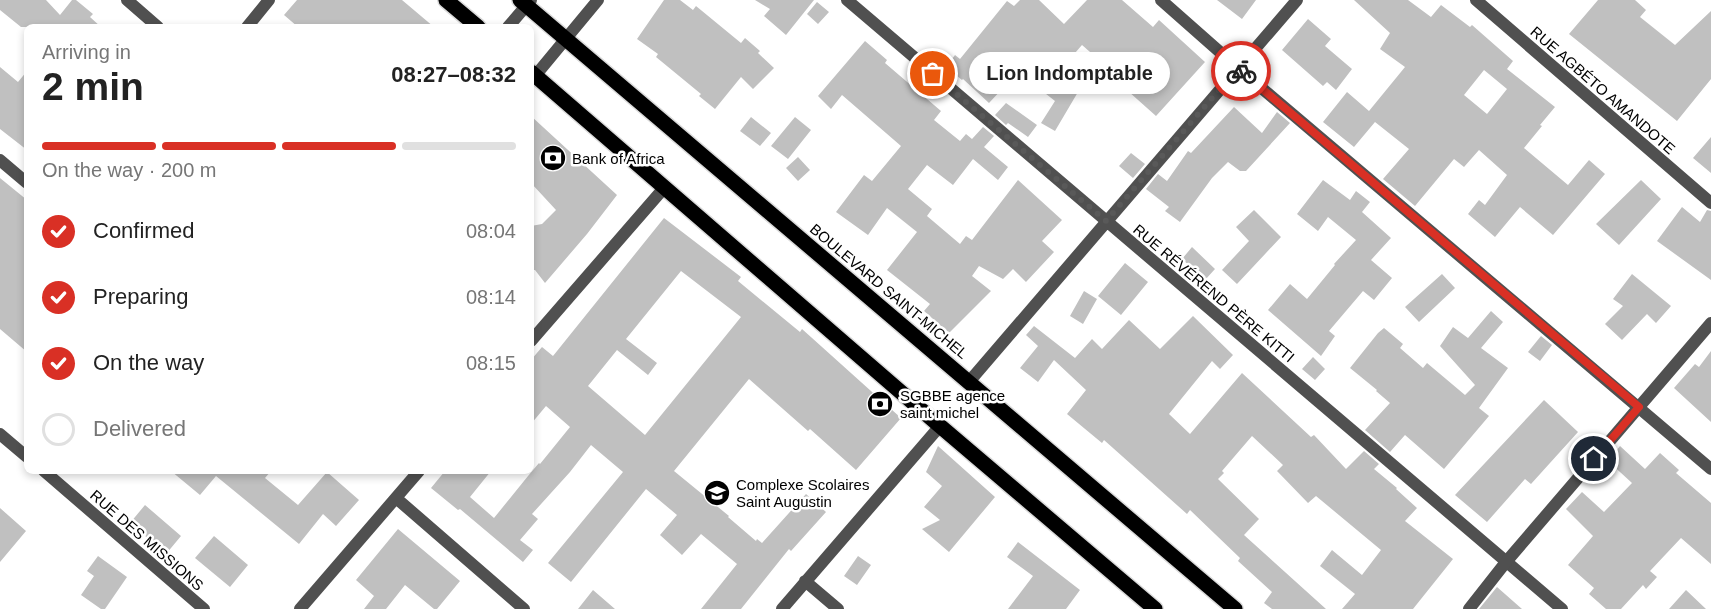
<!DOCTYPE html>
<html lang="en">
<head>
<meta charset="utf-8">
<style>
	body { margin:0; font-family:Helvetica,sans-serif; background:#f6f6f6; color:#222; height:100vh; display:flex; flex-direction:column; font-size:22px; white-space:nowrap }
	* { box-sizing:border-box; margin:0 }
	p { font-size:20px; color:#767676 }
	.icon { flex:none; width:33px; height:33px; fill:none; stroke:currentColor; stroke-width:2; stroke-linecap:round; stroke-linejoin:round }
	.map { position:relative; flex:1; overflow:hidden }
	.drawer { position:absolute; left:24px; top:24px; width:510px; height:450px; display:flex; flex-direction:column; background:#fff; border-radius:9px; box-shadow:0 3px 9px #0003 }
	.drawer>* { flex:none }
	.pin { position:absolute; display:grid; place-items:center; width:51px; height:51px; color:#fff; margin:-26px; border:3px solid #fff; border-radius:50%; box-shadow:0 2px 6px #0007 }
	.courier { position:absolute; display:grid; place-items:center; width:60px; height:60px; margin:-30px; border:4px solid #d93025; border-radius:50%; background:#fff; color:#222; box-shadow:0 2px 8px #0007 }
	.bubble { position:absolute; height:42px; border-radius:21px; background:#fff; box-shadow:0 3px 9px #0003; font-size:20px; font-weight:800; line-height:42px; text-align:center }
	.head em { font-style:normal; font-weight:800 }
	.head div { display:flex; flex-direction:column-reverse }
	.head { display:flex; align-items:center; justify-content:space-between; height:102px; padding:0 18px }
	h1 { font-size:39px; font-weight:800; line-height:45px }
	.bar { display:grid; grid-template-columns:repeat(4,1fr); gap:9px 6px; align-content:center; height:72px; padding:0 18px }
	.bar i { height:8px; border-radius:4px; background:#e0e0e0 }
	.bar .on { background:#d93025 }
	.bar p { grid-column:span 4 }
	ol { padding:0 18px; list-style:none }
	li { display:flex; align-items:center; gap:18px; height:66px }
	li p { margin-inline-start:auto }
	li .icon { padding:6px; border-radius:50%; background:#d93025; color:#fff; stroke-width:4 }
	li:last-child { color:#767676 }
	li i { width:33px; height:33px; border:3px solid #e0e0e0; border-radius:50% }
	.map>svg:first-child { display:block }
	.building { fill:#c0c0c0; fill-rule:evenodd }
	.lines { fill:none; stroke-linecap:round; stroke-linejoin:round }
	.primary-casing { stroke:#dbdbdb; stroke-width:18 }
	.minor { stroke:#505050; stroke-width:12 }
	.tertiary { stroke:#505050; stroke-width:12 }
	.primary { stroke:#000; stroke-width:15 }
	.done { stroke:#595959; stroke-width:6; stroke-dasharray:0 10.8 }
	.route { stroke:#d93025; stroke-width:8 }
	.labels { text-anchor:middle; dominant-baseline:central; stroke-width:5; stroke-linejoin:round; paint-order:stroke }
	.street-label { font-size:15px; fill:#000; stroke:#fff }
	.poi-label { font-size:15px; fill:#000; stroke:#fff; text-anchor:start }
</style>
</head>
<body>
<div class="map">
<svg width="1711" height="609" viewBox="0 0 1711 609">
	<rect width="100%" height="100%" fill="#fff"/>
	<path class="building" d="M0,0H46L60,15L72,0H76L93,14L90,17L101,27H21L0,10Z
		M297,0H402L434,27H298L284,15Z
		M664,0H680L693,10L696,6L741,43L745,38L760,51L758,53L774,68L753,89L741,77L715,109L699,96L701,94L656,57L658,54L637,39Z
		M755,0H814L786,35L764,16L770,9Z
		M1020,0H1039L1064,24L1087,0H1122L1153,27L1159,20L1205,62L1156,116L1110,75L1113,72L1082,45L1054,77L1078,92L1055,131L1041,123L1055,101L1018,72L989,103L963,79L962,80L946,67L955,55L960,59L1007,1L1014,6Z
		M1217,0H1256L1242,19Z
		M1354,0H1408L1431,17L1441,5L1470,27L1472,25L1513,61L1507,69L1555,107L1540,125L1542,126L1524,148L1568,185L1589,160L1605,174L1553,235L1520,207L1495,237L1468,214L1479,200L1485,205L1507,175L1479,150L1464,167L1454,159L1415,206L1383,179L1409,149L1375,122L1354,147L1323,122L1347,92L1369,111L1405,67L1380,49L1390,33ZM1484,70L1507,89L1487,114L1464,95Z
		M1598,0H1635L1646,10L1640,17L1675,45L1711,11V79L1677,121L1569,34Z
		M817,2L829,12L818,24L807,14Z
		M1308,19L1331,39L1325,46L1352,69L1336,90L1327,82L1323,86L1282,50Z
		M865,41L887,60L885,63L941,111L934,120L960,141L966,134L972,139L983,127L994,136L984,147L1008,167L998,180L973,159L953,185L927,165L908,189L932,209L927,216L960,244L966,236L972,240L1018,180L1062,220L1042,241L1054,252L1026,282L1013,269L1003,279L979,266L972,276L991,291L949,333L924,311L930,304L887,270L917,232L887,208L868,235L836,212L864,175L872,181L901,146L842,95L831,109L818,96Z
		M0,67L18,82L27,71V150L0,129Z
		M1006,103L1037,125L1028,137L1008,123L1006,125L995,115Z
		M1234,107L1262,133L1277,112L1290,123L1246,171H1240L1228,162L1212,178L1180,222L1165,211L1169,207L1146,189L1158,174L1167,181L1188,151L1191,153Z
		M531,116L617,195L587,234L545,283L535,270H531V226L542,224L556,210L531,183Z
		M751,117L771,133L760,146L740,131Z
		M795,117L811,130L788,159L771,146Z
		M1711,137V173L1693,158Z
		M1131,153L1145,164L1133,178L1119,166Z
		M798,157L810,170L798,181L786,168Z
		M0,178L27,200V352L0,329Z
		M1323,180L1350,200L1356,191L1370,202L1362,212L1391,238L1371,260L1392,278L1374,300L1363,291L1329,331L1335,336L1321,356L1268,310L1290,284L1307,299L1335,265L1334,264L1356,240L1328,217L1318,231L1297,214Z
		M1641,180L1661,199L1619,245L1596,224Z
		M1682,207L1700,222L1707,210L1711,211V280L1657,241Z
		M1254,210L1281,237L1237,284L1222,270L1249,241L1236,227Z
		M664,218L741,277L738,281L800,332L802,329L901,418L856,470L810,429L808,431L749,379L674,471L729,516L728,517L756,541L757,539L762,543L806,494L826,512L791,551L789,549L741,609H701L737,564L701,534L682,555L660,535L677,515L646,489L571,582L548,563L623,472L591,445L570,472L532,514L538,519L520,540L533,550L523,562L460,509L458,510L431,488L445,471H491L470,497L494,518L528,476L539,463L540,464L570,427L546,406L531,424V360L542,347L553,356ZM681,271L741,317L645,435L588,386L617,350L648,375L657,363L626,339Z
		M1192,247L1215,269L1205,280L1182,259Z
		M1125,263L1148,282L1121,315L1098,296Z
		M1442,274L1455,288L1419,322L1405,307Z
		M1632,274L1671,306L1656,323L1647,314L1622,340L1605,324L1623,306L1613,299Z
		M1084,291L1097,299L1083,324L1070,316Z
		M1491,311L1503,322L1481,348L1508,368L1479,408L1489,416L1444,469L1405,435L1390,452L1365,430L1390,403L1376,391L1377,390L1350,368L1378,333L1384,328L1403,344L1400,348L1423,368L1427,363L1465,395L1475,385L1440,346L1453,327L1468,338Z
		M1193,316L1233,355L1220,369L1212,361L1169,414L1190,434L1242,373L1311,437L1314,435L1346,469L1364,451L1379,464L1374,469L1397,488L1396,489L1417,508L1405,521L1453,559L1413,609H1342L1355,594L1320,566L1332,550L1362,575L1381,550L1316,496L1308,503L1277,471L1283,465L1252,436L1222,471L1224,473L1218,479L1259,519L1244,535L1326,609H1272L1264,603L1272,592L1238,561L1240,558L1190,510L1187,514L1104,440L1102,443L1067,414L1086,390L1054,360L1038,382L1020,368L1038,346L1026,335L1034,326L1075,358L1092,339L1102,349L1129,320L1160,349Z
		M1541,336L1552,345L1540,361L1528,352Z
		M1711,351V422L1674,388L1695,364L1699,367Z
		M1313,357L1325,369L1315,380L1302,369Z
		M1544,400L1578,432L1531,484L1525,479L1487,522L1455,495Z
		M938,446L995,497L949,552L922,529L940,520L924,507L942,486L926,472Z
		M1620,446L1645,469L1660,453L1679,470L1676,473L1711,503V564L1681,538L1650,571L1657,577L1646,589L1643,585L1621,609H1606L1589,594L1594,588L1568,565L1593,536L1566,509L1582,492L1604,512L1632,483L1608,461Z
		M171,471H271L265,478L298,505L327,472L359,500L336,526L323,514L299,544L216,476L200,495Z
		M145,505L181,536L166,554L130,523Z
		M0,508L26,531L0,562Z
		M398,529L460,581L437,609H434L405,585L386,609H364L374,596L356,580Z
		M214,536L248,565L230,587L195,558Z
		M1018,542L1080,590L1066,609H1008L1033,576L1007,557Z
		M98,556L127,577L105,609H101L81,595L94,576L87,571Z
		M858,556L871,565L857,585L844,576Z
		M1497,587L1522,609H1479Z
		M593,590L615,609H578Z
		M1686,590L1706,609H1669Z"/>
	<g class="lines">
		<g class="primary-casing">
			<path id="primary" d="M446,0L478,27
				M520,0L1235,609
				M531,72L940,426L1155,609"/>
		</g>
		<path class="minor" d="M127,0L158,27
			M847,0L1562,609
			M1161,0L1238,68L1711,469
			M1476,0L1711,203
			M247,27L269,0
			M0,160L27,183
			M531,341L664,188
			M968,383L1297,0
			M0,434L27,457
			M44,471L204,609
			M396,498L524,609
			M805,581L838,609
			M300,609L419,471
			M782,609L940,426"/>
		<path class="tertiary" d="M508,27L531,0
			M535,76L598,0
			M1469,609L1506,562L1711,323"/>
		<use href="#primary" class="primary"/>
	</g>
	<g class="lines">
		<path class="done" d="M933,74L1106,221L1238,68L1241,71"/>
		<path class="route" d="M1241,71L1639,407L1594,459"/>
	</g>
	<defs>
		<g id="bank-disc" transform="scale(1.35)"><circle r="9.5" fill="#000" stroke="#fff"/><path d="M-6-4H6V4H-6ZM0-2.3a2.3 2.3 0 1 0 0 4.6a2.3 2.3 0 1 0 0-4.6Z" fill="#fff"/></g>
		<g id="school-disc" transform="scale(1.35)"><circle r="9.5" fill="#000" stroke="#fff"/><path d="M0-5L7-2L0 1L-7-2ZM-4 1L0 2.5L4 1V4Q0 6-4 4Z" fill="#fff"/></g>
	</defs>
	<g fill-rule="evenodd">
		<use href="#bank-disc" x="553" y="158"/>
		<use href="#bank-disc" x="880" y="404"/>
		<use href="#school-disc" x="717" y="493"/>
	</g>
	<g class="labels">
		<g class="street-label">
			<text transform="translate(1603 90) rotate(41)">RUE AGBÉTO AMANDOTE</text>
			<text transform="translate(889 291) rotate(40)">BOULEVARD SAINT-MICHEL</text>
			<text transform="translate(1214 293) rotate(40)">RUE RÉVÉREND PÈRE KITTI</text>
			<text transform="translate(147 540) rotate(41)">RUE DES MISSIONS</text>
		</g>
		<g class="poi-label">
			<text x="572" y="158">Bank of Africa</text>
			<text x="900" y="395">SGBBE agence<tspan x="900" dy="17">saint michel</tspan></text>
			<text x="736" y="484">Complexe Scolaires<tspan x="736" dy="17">Saint Augustin</tspan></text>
		</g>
	</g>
</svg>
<div class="pin" style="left:933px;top:74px;background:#ea580c"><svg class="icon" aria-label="bag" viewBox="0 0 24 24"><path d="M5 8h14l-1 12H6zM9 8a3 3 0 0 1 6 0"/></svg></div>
<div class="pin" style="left:1594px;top:459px;background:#1f2937"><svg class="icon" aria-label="home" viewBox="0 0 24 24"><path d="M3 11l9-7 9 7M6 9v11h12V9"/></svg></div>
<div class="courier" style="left:1241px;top:71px"><svg class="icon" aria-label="bike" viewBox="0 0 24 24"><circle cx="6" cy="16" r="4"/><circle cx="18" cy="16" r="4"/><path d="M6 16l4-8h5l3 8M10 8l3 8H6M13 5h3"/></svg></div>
<div class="bubble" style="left:969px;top:52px;width:201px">Lion Indomptable</div>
<section class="drawer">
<div class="head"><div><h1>2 min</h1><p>Arriving in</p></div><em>08:27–08:32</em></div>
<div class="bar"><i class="on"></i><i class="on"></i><i class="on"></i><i></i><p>On the way · 200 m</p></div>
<ol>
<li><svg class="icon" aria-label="check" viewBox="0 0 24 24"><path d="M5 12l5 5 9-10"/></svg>Confirmed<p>08:04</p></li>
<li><svg class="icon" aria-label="check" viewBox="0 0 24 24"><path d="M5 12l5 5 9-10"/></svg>Preparing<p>08:14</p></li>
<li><svg class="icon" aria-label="check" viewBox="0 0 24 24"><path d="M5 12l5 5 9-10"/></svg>On the way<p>08:15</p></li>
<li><i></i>Delivered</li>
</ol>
</section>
</div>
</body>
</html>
